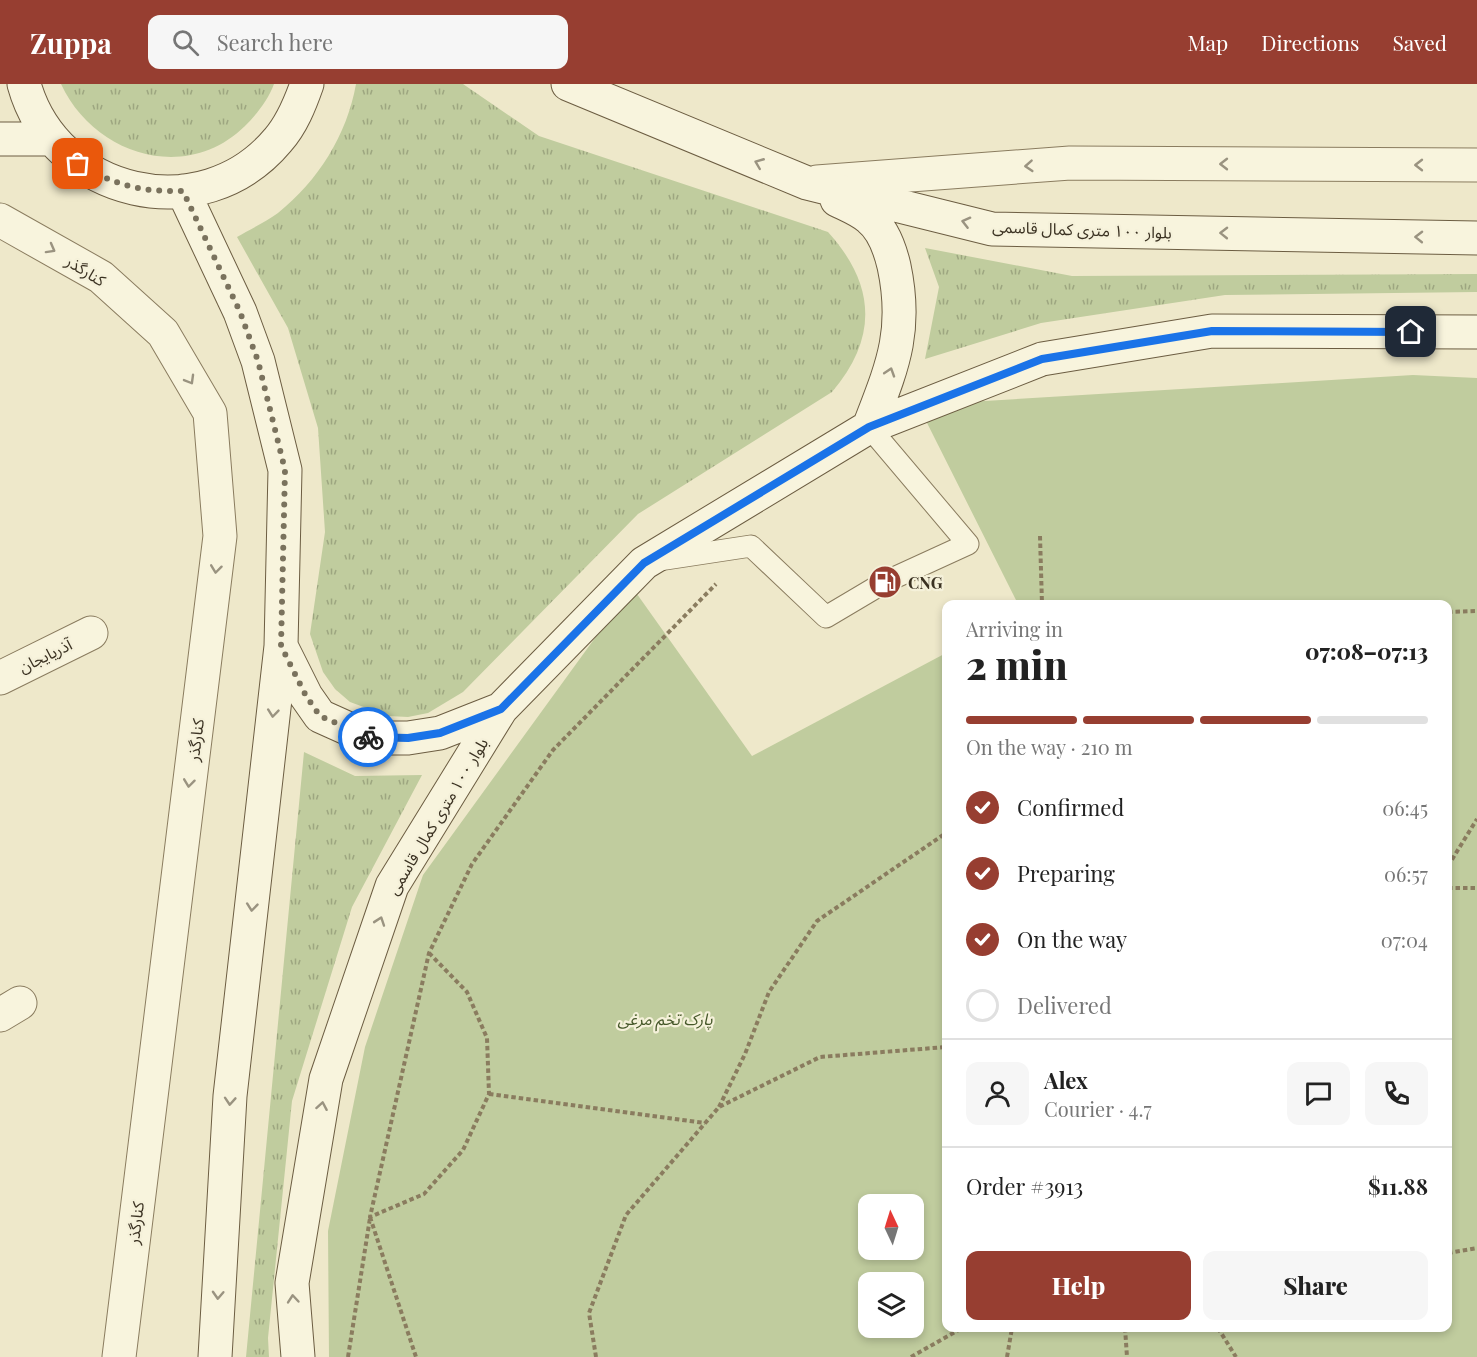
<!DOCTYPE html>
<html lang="en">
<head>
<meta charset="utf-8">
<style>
	body { margin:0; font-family:"Playfair Display","Noto Sans Arabic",serif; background:#f6f6f6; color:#222; height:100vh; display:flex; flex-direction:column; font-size:22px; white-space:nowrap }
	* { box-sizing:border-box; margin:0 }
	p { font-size:20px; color:#767676 }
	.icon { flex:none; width:33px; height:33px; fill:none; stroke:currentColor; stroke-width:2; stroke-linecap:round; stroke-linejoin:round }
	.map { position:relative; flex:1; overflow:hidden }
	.panel { position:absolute; left:942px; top:516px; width:510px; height:732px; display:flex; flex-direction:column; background:#fff; border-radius:12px; box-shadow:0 3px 9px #0003 }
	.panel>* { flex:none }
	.needle { width:39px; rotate:356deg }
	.tools { position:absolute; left:858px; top:1110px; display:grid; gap:12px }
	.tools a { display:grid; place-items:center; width:66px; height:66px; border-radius:12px; background:#fff; box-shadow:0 3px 9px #0003; font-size:30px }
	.pin { position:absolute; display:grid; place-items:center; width:51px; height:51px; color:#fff; margin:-26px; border-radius:12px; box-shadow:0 3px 9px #0006 }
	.courier { position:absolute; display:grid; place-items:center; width:60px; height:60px; margin:-30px; border:4px solid #1a73e8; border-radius:50%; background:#fff; color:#222; box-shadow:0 2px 8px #0007 }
	.overview em { font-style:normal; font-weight:800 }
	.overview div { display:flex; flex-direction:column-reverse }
	.overview { display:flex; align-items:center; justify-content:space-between; height:102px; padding:0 24px }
	h1 { font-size:39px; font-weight:800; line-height:45px }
	.bar { display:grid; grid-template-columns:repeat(4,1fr); gap:9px 6px; align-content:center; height:72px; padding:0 24px }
	.bar i { height:8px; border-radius:4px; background:#e0e0e0 }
	.bar .selected { background:#973e31 }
	.bar p { grid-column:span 4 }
	.line { display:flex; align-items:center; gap:15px; padding:0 24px; border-top:2px solid #e0e0e0 }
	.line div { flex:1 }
	.round { display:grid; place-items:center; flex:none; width:63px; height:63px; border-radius:12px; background:#f6f6f6 }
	ol { padding:0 24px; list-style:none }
	li { display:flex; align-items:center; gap:18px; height:66px }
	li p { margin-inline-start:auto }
	li .icon { padding:6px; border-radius:50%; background:#973e31; color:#fff; stroke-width:4 }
	li:last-child { color:#767676 }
	li i { width:33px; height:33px; border:3px solid #e0e0e0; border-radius:50% }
	.cta { display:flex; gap:12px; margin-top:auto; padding:12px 24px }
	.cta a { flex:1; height:69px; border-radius:12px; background:#973e31; color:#fff; font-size:24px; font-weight:800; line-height:69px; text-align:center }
	.cta a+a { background:#f6f6f6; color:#222 }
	header { display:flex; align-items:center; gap:36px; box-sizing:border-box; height:84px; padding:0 30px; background:#973e31; color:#fff }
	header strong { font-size:28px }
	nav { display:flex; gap:33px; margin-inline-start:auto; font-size:21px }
	.search { width:420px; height:54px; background:#f6f6f6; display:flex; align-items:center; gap:15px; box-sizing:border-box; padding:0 21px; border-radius:12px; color:#767676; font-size:22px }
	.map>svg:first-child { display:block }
	.grass { fill:url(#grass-tufts) }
	.park { fill:#c0cc9e; fill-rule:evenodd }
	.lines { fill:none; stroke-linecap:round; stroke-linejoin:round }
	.service-casing { stroke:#8a7c5f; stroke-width:23 }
	.minor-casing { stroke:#8a7c5f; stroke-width:35 }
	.secondary-casing { stroke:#6c5d42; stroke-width:35 }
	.path { stroke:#8a7c5f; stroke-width:4; stroke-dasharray:4.5 3; stroke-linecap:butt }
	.service { stroke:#f8f4dd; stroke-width:21 }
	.minor { stroke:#f8f4dd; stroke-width:33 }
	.secondary { stroke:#f8f4dd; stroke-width:33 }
	.oneway { stroke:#9a9380 }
	.done { stroke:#7a725d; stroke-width:6; stroke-dasharray:0 10.8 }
	.route { stroke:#1a73e8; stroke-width:8 }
	.labels { text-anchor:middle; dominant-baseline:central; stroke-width:4.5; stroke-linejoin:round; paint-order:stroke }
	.street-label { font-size:16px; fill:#3b3222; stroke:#f5f1da }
	.poi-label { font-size:16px; font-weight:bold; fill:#3b3222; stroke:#f5f1da; text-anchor:start }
	.park-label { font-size:16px; font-style:italic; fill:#455729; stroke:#f5f1da }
</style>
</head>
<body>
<header>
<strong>Zuppa</strong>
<div class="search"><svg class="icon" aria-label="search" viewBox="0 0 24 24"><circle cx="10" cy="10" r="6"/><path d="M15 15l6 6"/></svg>Search here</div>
<nav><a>Map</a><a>Directions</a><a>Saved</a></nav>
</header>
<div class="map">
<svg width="1477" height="1273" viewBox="0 0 1477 1273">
	<defs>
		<pattern id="grass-tufts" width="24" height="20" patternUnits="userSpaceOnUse" patternTransform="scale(1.5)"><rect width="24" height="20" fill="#c0cc9e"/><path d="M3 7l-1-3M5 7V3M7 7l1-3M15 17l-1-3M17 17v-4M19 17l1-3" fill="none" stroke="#9da680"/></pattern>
	</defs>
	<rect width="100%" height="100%" fill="#eee8ca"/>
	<path class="grass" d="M61,0H274C268,16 257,30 245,42C186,100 94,71 61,0Z
		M356,0H463L539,52L828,148C876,201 878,254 832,308L638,430L463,608L428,629L408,633L388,632L350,618L335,605L323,588L310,550L325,448L318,344L288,244L237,153C250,145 266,138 278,129C318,97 347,51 356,0Z
		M925,164L1072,192L1477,190V208L1225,211L1041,239L925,275L939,203Z
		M304,668L355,692L422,691L352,823L292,1017L268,1254L269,1273H246Z"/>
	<path class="park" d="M1413,291L1477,294V1273H329L328,1147L365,963L423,791L632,503L752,672L946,569V1244H1448V520H1018L918,321ZM868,1120H914V1166H868ZM868,1198H914V1244H868Z"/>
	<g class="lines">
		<g class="service-casing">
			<path id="service" d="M659,476L751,462L826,533L885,498L968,460L869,343"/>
		</g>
		<g class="minor-casing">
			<path id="minor" d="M817,98L1070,79L1477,81
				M0,136L101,193L163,249L210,329L220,452L119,1273
				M0,594L91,549
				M0,931L20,919"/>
		</g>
		<g class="secondary-casing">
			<path id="secondary" d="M24,0C55,112 202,147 278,56C292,40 300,20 307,0
				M568,0L807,99L992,145L1477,154
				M0,55H51
				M183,107L240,228L258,277L285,386L281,562L230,1012L215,1273
				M837,116C847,121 860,126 869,134C883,145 890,165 894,182C908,248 892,283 869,343
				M281,562L306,612L320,632L369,654H408L440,649L501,625
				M298,1273L292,1199L326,995L392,802L501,625L644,479L869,343L1042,275L1212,247L1477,248"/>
		</g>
		<path class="path" d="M1040,452L1042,520
			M1448,528L1477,527
			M1448,782L1477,735
			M1448,804H1477
			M429,869L467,908L487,954L489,1010L463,1066L424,1110L370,1133L429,869L472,780L553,666L716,500
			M489,1010L705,1039
			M719,1023L745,970L769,908L817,837L946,749
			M370,1133L416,1273
			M1448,1169L1477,1164
			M1125,1244L1127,1273
			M1218,1244L1236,1273
			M348,1273L370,1134
			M596,1273L589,1229L626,1131L719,1023L820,973L946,963
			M911,1273L962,1244
			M1007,1273L1012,1244"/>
		<use href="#service" class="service"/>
		<use href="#minor" class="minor"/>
		<use href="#secondary" class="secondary"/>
	</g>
	<defs><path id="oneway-chevron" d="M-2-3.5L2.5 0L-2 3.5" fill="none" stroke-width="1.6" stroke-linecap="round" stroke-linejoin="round" transform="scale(1.5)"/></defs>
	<g class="oneway">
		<use href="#oneway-chevron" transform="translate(759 79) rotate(-158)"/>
		<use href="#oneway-chevron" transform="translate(1224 80) rotate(-180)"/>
		<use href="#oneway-chevron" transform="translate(1419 81) rotate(-180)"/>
		<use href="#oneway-chevron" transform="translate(1029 82) rotate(176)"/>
		<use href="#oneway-chevron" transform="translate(966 138) rotate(-166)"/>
		<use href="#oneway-chevron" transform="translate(1224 149) rotate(-179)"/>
		<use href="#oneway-chevron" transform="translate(1419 153) rotate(-179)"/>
		<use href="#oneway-chevron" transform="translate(51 165) rotate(29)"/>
		<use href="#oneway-chevron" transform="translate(890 288) rotate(-72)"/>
		<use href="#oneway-chevron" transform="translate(190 296) rotate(60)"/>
		<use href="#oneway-chevron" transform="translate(216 485) rotate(97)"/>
		<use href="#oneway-chevron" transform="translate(273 629) rotate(96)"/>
		<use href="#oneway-chevron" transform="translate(189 699) rotate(97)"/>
		<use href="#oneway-chevron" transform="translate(252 823) rotate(96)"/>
		<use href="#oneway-chevron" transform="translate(380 837) rotate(-71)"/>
		<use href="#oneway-chevron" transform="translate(230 1017) rotate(94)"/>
		<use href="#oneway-chevron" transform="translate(322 1022) rotate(-80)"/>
		<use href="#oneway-chevron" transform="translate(218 1211) rotate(93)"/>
		<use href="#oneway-chevron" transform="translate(293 1215) rotate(-95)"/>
	</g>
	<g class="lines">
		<path class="done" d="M78,80C116,101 139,108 183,107L240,228L258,277L285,386L281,562L306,612L320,632L368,653"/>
		<path class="route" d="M368,653L408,654L440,649L501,625L644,479L869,343L1042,275L1212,247L1411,248"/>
	</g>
	<defs>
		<g id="fuel-disc" transform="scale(1.725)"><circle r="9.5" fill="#973e31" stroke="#f5f1da"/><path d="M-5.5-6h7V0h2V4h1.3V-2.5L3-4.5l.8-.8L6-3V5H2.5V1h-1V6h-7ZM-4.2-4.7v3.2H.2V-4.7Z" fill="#fff"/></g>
	</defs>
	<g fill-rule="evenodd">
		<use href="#fuel-disc" x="885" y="498"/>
	</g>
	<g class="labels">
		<g class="street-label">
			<text transform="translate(1082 145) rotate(2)">بلوار ۱۰۰ متری کمال قاسمی</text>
			<text transform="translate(86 186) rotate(32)">کنارگذر</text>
			<text transform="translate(45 571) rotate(-26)">آذریایجان</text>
			<text transform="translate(195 656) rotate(-83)">کنارگذر</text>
			<text transform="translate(437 732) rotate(-59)">بلوار ۱۰۰ متری کمال قاسمی</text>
			<text transform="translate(135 1139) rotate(-83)">کنارگذر</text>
		</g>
		<g class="poi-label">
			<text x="908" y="498">CNG</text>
		</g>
		<g class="park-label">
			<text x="665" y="934">پارک تخم مرغی</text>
		</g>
	</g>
</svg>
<div class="tools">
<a><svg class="needle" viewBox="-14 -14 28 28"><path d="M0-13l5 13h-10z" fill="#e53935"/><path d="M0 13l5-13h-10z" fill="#767676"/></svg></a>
<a><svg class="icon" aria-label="layers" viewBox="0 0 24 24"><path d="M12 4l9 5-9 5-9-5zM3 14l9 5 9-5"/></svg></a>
</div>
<div class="pin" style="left:78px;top:80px;background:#ea580c"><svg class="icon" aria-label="bag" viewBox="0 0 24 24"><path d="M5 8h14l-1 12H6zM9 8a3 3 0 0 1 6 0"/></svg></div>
<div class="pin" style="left:1411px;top:248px;background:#1f2937"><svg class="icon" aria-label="home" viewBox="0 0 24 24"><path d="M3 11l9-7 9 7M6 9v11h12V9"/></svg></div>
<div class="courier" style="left:368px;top:653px"><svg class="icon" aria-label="bike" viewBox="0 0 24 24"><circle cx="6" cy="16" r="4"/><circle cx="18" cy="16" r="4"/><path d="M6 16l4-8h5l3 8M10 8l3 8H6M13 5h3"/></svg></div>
<section class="panel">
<div class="overview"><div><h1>2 min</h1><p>Arriving in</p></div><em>07:08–07:13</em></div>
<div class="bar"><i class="selected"></i><i class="selected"></i><i class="selected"></i><i></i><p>On the way · 210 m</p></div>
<ol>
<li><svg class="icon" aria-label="check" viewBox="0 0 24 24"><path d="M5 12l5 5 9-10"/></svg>Confirmed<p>06:45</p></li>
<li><svg class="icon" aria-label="check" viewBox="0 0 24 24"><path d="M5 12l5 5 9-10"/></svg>Preparing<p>06:57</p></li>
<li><svg class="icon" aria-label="check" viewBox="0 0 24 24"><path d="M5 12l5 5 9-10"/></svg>On the way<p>07:04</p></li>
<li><i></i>Delivered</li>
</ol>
<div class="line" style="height:108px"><a class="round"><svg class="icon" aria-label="person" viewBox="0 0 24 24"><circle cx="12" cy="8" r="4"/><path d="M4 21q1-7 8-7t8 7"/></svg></a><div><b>Alex</b><p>Courier · 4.7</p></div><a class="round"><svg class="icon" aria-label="chat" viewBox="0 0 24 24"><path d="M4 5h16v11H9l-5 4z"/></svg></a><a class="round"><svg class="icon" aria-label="phone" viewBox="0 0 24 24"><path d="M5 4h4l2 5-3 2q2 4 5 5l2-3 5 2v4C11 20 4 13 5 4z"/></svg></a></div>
<div class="line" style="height:78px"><div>Order #3913</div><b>$11.88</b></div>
<div class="cta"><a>Help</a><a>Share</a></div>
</section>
</div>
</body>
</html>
